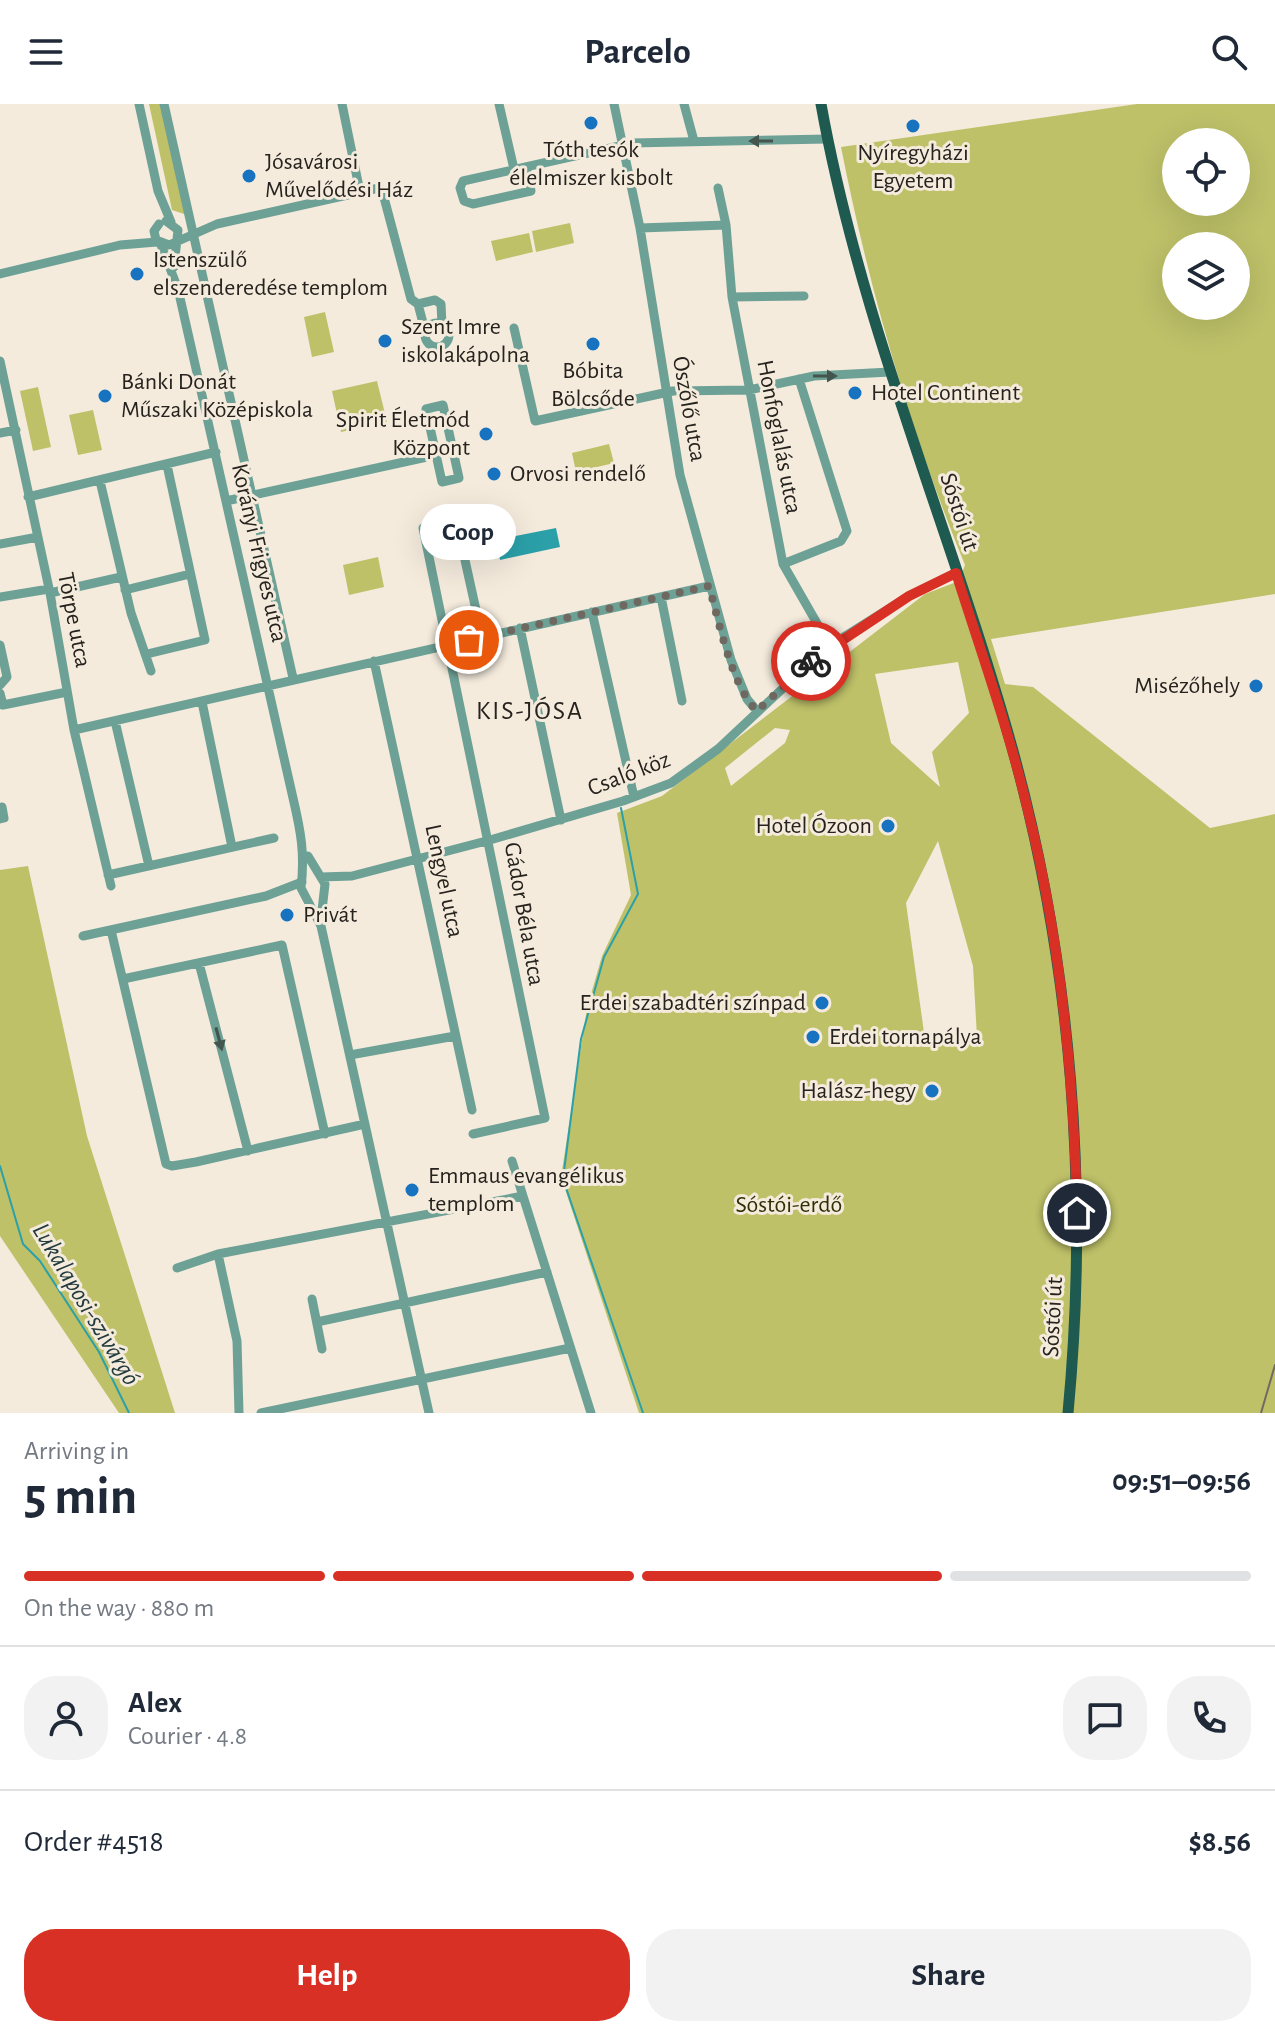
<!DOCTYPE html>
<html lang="en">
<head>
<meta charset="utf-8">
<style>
	body { margin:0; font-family:"Alegreya Sans",sans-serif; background:#f2f2f3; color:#1f2937; height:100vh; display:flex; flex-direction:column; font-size:30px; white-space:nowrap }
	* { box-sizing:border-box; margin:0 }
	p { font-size:26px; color:#747a83 }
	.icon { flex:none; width:44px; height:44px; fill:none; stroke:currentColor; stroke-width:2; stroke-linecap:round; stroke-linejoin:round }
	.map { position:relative; height:1309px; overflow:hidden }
	.details { display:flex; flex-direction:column; background:#fff; flex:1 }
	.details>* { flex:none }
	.fabs { position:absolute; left:1162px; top:24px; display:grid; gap:16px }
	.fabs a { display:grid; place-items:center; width:88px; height:88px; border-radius:50%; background:#fff; box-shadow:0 8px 32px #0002; font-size:40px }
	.pin { position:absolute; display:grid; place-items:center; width:68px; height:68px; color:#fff; margin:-34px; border:4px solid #fff; border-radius:50%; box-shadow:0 2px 8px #0007 }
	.courier { position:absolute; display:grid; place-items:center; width:80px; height:80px; margin:-40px; border:6px solid #d93025; border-radius:50%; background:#fff; color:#222; box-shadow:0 2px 10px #0007 }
	.bubble { position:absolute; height:56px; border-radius:28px; background:#fff; box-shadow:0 8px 32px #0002; font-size:26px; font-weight:600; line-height:56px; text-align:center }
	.head em { font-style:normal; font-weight:600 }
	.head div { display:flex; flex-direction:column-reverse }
	.head { display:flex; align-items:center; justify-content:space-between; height:136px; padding:0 24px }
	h1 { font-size:52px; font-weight:600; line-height:60px }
	.bar { display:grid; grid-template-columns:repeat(4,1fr); gap:12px 8px; align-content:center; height:96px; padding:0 24px }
	.bar i { height:10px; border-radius:6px; background:#e0e1e3 }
	.bar .selected { background:#d93025 }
	.bar p { grid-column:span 4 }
	.line { display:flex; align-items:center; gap:20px; padding:0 24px; border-top:2px solid #e0e1e3 }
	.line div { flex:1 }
	.round { display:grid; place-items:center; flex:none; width:84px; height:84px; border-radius:32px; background:#f2f2f3 }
	.button { display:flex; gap:16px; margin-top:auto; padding:16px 24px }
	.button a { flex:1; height:92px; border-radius:32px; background:#d93025; color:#fff; font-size:32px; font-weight:600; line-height:92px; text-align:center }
	.button a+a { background:#f2f2f3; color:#1f2937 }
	header { display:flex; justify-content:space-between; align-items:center; height:104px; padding:0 24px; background:#fff; font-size:36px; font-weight:600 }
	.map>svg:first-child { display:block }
	.green { fill:#bec168; fill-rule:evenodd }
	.water { fill:#2ba0a9 }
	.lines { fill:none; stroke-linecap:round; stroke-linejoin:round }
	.stream { stroke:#2ba0a9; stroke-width:2 }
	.minor { stroke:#6ea196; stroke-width:9 }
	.major { stroke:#1e5a50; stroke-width:11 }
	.rail { stroke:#706a62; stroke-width:2 }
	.oneway { fill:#43554d }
	.done { stroke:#6e6860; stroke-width:8; stroke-dasharray:0 14.4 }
	.route { stroke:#d93025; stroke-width:10 }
	.poi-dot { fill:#1773c0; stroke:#f4ebdd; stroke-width:3 }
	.labels { text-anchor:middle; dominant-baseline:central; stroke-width:6; stroke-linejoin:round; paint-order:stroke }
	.poi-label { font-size:24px; fill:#26221d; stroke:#f4ebdd; text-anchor:start }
	.street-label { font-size:24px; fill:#26221d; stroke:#f4ebdd }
	.park-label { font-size:24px; fill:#2f3004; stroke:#f4ebdd }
	.neighbourhood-label { font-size:26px; letter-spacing:2px; fill:#26221d; stroke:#f4ebdd }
	.water-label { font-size:26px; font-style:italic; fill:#223b3d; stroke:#f4ebdd }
</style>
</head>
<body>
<header><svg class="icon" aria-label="menu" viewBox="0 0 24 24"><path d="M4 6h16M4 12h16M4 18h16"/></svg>Parcelo<svg class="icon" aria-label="search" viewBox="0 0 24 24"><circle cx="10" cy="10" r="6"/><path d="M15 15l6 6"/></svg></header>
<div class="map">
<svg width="1275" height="1309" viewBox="0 0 1275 1309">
	<rect width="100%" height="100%" fill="#f4ebdd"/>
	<path class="green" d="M149,0H161L187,111L172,106Z
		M1137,0H1275V490L991,535L1005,580L1033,583L1210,724L1275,710V1309H639L561,1073L587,904L602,852L631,791L617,709L662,692L925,490L959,477L965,461C910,327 869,185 841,43ZM1176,38H1236V98H1176ZM1176,142H1236V202H1176ZM958,558L969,609L932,648L940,683L891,639L875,570ZM775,624L790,626L785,639L731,682L725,664ZM938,737L973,862L977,933L926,943L906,799Z
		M570,119L574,139L536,148L532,127Z
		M529,129L533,148L496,157L491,137Z
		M325,208L334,248L312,253L304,213Z
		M377,277L387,318L341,328L332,287Z
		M38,283L51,343L33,347L20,287Z
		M93,306L102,346L78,351L69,311Z
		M609,340L614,359L576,368L572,349Z
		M378,453L384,483L349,491L343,461Z
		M28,762L87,1032L175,1309H119L0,1132V766Z"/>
	<path class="water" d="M556,424L560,443L500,456L496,436Z"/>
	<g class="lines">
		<path class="stream" d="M621,704L638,790L604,853L581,935L563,1075L643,1309
			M0,1062L23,1140L40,1157L99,1248L129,1309"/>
		<path class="minor" d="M139,0L158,87L171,118
			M164,0L293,574
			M342,0L360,88
			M499,0L514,65
			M614,0L640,124L680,371L731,556L747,595L757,607
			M684,0L694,37
			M526,63L531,87L473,100L464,97L460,84L463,77L624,41L632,39L828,35
			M718,84L726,121
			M166,117L178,126L174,163
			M159,120L154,127L156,136L169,141L217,120L379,84L382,86L411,195L418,200L423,219L429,222
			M640,124L726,121L732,193L783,460L830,542
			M161,141L178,185L293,694C301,728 305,750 301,784L321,822L429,1309
			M0,170L120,141L157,138
			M732,193L804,192
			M418,200L435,196L441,200L442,220
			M425 231a12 12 0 1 1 24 0a12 12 0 1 1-24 0Z
			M514,224L535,317L673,287L749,286L814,272L890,268
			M0,257L50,489L74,626L111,782
			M443,301L459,374L442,378L426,305Z
			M0,329L16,326
			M100,377L131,509L151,567
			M28,393L216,348
			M226,397L436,351
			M0,440L38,433
			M783,460L841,437L847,427L799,275
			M125,486L190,470
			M50,489L121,473
			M0,493L49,485
			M661,493L682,597
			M592,508L634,693
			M520,524L561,716
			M0,541L7,573L0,581
			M147,550L205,536L167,361
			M374,557L472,1006
			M0,589L3,601L67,588
			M202,598L232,743
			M115,617L149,762
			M74,626L709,482
			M0,715L4,714L2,703
			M308,752L325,780L321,815
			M108,771L274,734
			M321,773L352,772L490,736L623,697L671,679L718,645L826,544L909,492L956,469
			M111,826L166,1060L172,1062L196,1058L365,1020
			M83,832L266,792L302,778
			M199,859L248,1047
			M123,875L282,841L325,1030
			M350,951L455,932
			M473,1030L545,1014L423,424L450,418L457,420L482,533
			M512,1057L591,1309
			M218,1150L237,1237L239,1309
			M177,1164L218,1150L523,1092
			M312,1195L322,1245
			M317,1218L547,1168
			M261,1309L570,1244"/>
		<path class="major" d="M821,0C861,223 953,430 1013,647C1072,862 1089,1087 1068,1309"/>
		<path class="rail" d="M1261,1309L1275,1261"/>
	</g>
	<defs><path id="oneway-solid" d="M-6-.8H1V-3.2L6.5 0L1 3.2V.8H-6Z" transform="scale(2)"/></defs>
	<g class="oneway">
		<use href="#oneway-solid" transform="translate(761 37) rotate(180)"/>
		<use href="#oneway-solid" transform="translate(825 272)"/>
		<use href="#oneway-solid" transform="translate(219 935) rotate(75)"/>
	</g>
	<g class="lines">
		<path class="done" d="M469,536L709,482C719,517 731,581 757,607L811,557"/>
		<path class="route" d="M811,557L909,492L956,469C981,548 1009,626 1028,707C1061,838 1074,974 1077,1109"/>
	</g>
	<g class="poi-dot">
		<circle cx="591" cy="19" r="8"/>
		<circle cx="913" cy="22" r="8"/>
		<circle cx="249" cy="72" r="8"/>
		<circle cx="137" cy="170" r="8"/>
		<circle cx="385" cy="237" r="8"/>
		<circle cx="593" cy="240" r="8"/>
		<circle cx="855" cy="289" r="8"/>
		<circle cx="105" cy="292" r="8"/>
		<circle cx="486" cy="330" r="8"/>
		<circle cx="494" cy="370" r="8"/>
		<circle cx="1256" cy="582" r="8"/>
		<circle cx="888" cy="722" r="8"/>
		<circle cx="287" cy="811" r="8"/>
		<circle cx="822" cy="899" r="8"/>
		<circle cx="813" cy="933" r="8"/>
		<circle cx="932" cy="987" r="8"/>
		<circle cx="412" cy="1086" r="8"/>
	</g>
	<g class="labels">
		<g class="poi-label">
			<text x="591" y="46" text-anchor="middle">Tóth tesók<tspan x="591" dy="28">élelmiszer kisbolt</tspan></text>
			<text x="913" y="49" text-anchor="middle">Nyíregyházi<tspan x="913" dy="28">Egyetem</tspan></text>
			<text x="265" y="58">Jósavárosi<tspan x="265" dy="28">Művelődési Ház</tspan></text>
			<text x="153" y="156">Istenszülő<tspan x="153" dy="28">elszenderedése templom</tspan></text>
			<text x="401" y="223">Szent Imre<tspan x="401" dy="28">iskolakápolna</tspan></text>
			<text x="593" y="267" text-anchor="middle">Bóbita<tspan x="593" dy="28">Bölcsőde</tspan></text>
			<text x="121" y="278">Bánki Donát<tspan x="121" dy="28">Műszaki Középiskola</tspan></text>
			<text x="871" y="289">Hotel Continent</text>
			<text x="470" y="316" text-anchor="end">Spirit Életmód<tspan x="470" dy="28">Központ</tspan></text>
			<text x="510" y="370">Orvosi rendelő</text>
			<text x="1240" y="582" text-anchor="end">Misézőhely</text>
			<text x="872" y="722" text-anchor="end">Hotel Ózoon</text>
			<text x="303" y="811">Privát</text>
			<text x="806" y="899" text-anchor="end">Erdei szabadtéri színpad</text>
			<text x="829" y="933">Erdei tornapálya</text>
			<text x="916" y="987" text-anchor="end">Halász-hegy</text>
			<text x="428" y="1072">Emmaus evangélikus<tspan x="428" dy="28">templom</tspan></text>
		</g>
		<g class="street-label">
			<text transform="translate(689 305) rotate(80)">Ószőlő utca</text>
			<text transform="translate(779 333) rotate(79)">Honfoglalás utca</text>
			<text transform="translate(959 408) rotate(72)">Sóstói út</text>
			<text transform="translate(259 449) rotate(77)">Korányi Frigyes utca</text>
			<text transform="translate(74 516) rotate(79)">Törpe utca</text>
			<text transform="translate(629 670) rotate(-21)">Csaló köz</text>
			<text transform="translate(444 777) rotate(78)">Lengyel utca</text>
			<text transform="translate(524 810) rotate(80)">Gádor Béla utca</text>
			<text transform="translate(1053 1213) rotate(-87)">Sóstói út</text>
		</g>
		<g class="park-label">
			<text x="789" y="1101">Sóstói-erdő</text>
		</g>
		<g class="neighbourhood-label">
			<text x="530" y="607">KIS-JÓSA</text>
		</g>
		<g class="water-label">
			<text transform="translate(86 1200) rotate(59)">Lukalaposi-szivárgó</text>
		</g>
	</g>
</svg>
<div class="fabs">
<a><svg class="icon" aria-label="locate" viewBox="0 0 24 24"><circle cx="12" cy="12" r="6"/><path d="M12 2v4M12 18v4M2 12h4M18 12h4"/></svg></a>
<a><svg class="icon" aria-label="layers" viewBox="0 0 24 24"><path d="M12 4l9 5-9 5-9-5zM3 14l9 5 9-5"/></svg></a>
</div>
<div class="pin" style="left:469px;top:536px;background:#ea580c"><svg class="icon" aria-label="bag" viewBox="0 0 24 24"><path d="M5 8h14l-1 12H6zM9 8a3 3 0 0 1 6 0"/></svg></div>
<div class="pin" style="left:1077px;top:1109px;background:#1f2937"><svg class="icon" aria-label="home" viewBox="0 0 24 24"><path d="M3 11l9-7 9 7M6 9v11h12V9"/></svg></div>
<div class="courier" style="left:811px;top:557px"><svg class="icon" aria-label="bike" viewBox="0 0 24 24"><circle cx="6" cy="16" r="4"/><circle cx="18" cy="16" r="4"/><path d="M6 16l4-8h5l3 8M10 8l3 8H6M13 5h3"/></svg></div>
<div class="bubble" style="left:420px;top:400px;width:96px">Coop</div>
</div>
<section class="details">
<div class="head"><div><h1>5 min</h1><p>Arriving in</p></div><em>09:51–09:56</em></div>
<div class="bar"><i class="selected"></i><i class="selected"></i><i class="selected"></i><i></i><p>On the way · 880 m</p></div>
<div class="line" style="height:144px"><a class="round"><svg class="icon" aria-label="person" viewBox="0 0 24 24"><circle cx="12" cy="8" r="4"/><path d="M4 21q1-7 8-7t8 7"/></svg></a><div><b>Alex</b><p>Courier · 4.8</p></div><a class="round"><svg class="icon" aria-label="chat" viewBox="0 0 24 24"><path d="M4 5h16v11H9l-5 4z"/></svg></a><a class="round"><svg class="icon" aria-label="phone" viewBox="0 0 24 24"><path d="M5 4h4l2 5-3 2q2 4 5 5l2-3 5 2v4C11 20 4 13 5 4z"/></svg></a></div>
<div class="line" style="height:104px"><div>Order #4518</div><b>$8.56</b></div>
<div class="button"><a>Help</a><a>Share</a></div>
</section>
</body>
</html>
